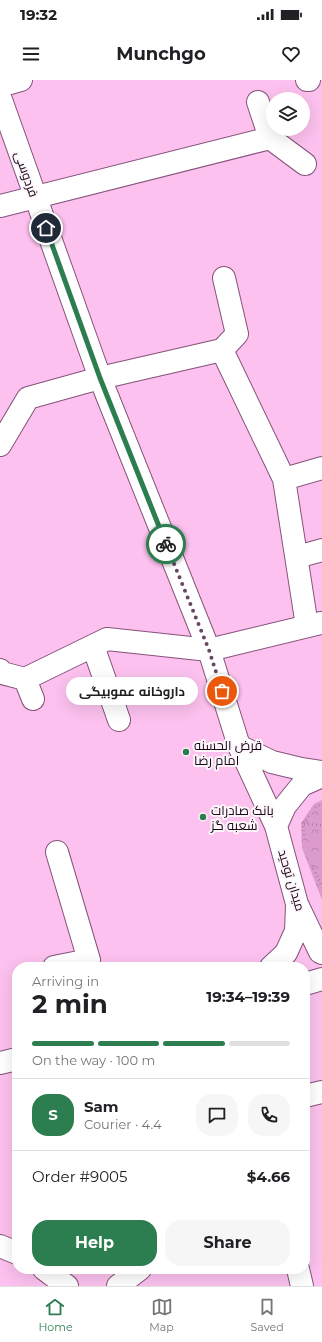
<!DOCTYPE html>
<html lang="en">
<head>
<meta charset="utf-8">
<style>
	body { margin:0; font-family:Montserrat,Cairo,sans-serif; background:#f6f6f6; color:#202124; height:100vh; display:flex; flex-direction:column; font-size:15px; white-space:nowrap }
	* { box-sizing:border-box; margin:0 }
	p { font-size:13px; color:#757577 }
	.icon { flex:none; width:22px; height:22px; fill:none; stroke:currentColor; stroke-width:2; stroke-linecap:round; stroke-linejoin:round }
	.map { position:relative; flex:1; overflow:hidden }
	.sheet { position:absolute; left:12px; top:882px; width:298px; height:312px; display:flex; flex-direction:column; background:#fff; border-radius:16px; box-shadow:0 4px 16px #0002 }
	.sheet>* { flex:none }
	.buttons { position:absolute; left:266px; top:12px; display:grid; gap:8px }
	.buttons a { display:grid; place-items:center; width:44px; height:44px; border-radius:50%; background:#fff; box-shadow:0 4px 16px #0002; font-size:20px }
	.pin { position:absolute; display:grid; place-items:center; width:34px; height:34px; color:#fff; margin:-17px; border:2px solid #fff; border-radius:50%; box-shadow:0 1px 4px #0007 }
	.courier { position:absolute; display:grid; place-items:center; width:40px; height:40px; margin:-20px; border:3px solid #2c7e50; border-radius:50%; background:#fff; color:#222; box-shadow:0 1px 5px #0007 }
	.bubble { position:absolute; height:28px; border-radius:14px; background:#fff; box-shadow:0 4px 16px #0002; font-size:13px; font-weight:700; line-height:28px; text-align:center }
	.summary em { font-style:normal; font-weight:700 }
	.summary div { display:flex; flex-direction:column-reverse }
	.summary { display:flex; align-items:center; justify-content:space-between; height:68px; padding:0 20px }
	h1 { font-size:26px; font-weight:700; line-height:30px }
	.bar { display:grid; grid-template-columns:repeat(4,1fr); gap:6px 4px; align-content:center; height:48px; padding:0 20px }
	.bar i { height:5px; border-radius:3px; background:#e0e0e0 }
	.bar .active { background:#2c7e50 }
	.bar p { grid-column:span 4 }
	.line { display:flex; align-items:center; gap:10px; padding:0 20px; border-top:1px solid #e0e0e0 }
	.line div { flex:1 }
	.round { display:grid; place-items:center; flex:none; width:42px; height:42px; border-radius:16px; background:#f6f6f6 }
	.cta { display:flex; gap:8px; margin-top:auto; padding:8px 20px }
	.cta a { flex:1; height:46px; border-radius:16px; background:#2c7e50; color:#fff; font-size:16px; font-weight:700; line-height:46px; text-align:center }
	.cta a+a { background:#f6f6f6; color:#202124 }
	.status { display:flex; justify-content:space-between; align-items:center; height:28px; padding:0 20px; background:#fff; direction:ltr }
	.status svg { height:11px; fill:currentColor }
	header { display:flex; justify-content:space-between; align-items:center; height:52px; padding:0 20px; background:#fff; font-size:18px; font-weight:700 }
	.dock { display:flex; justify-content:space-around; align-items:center; height:56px; border-top:1px solid #e0e0e0; background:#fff; font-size:11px; color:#757577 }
	.dock a { display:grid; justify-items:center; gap:2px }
	.dock .active { color:#2c7e50 }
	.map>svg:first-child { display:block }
	.park { fill:url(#park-crowns) }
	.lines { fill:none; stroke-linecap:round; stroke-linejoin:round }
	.street-casing { stroke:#85527a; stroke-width:24 }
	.secondary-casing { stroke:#85527a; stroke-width:24 }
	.path { stroke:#ae81a4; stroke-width:2.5; stroke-dasharray:1 3; stroke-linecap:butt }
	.street { stroke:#fff; stroke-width:22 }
	.secondary { stroke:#fff; stroke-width:22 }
	.done { stroke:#684762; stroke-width:4; stroke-dasharray:0 7.2 }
	.route { stroke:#2c7e50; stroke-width:5 }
	.poi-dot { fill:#2c7e50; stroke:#fcf6fa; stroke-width:1.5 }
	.labels { text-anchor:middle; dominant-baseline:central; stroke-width:4; stroke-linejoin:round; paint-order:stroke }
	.street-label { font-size:13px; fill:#190616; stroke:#fcf6fa }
	.poi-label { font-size:13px; fill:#190616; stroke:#fcf6fa; text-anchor:start }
</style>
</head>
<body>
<div class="status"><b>19:32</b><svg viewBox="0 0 49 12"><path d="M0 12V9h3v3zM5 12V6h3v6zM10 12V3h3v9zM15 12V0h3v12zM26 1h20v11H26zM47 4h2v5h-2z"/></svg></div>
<header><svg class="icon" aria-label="menu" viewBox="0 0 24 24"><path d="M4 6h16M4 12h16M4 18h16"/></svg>Munchgo<svg class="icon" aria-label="heart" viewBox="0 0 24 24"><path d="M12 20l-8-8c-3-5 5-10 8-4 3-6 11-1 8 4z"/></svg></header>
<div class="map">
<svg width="322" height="1206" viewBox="0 0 322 1206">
	<defs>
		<pattern id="park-crowns" width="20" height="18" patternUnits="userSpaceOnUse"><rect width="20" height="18" fill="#db9bcc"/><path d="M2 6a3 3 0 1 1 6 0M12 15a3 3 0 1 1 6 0" fill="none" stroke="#bb84ae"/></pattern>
	</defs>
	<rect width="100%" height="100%" fill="#fcc1ee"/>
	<path class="park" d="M322,720V820L302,768L301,743L314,724Z"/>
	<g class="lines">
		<g class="street-casing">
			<path id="street" d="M307,0H309
				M0,6L21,0
				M270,58L305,84
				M0,126L270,58L258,22
				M222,270L237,254L224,198
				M0,365L28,318L100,298L222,270L284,399L307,546
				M284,399L322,388
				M297,477L322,470
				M93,566L119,640
				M0,590L2,593L25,599L107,559L209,570L321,543
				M25,599L33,619
				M54,887L89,880L57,772
				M305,1016L322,1012
				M0,1166L17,1173
				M44,1189L67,1206
				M298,1189L302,1206
				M118,1206L140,1189"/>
		</g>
		<g class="secondary-casing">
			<path id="secondary" d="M0,17L100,298L209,570L239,666L276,746L297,824L320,872L322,873
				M239,666L272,682L301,689L322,692
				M276,746L285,726L302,705L322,696
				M271,887L286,873L296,851L297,825
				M305,904L322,899
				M0,983L17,979"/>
		</g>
		<path class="path" d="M315,727L322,724
			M304,744L322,745
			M304,755L303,744L310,734
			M312,785L322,807"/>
		<use href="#street" class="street"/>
		<use href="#secondary" class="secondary"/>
	</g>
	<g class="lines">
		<path class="done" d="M166,464L209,570L222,611"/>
		<path class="route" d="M46,148L100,298L166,464"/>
	</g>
	<g class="poi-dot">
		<circle cx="186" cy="672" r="4"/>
		<circle cx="203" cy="737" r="4"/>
	</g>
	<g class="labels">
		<g class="street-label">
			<text transform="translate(27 94) rotate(71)">فردوسی</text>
			<text transform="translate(292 800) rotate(73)">میدان توحید</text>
		</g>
		<g class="poi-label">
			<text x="194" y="665">قرض الحسنه<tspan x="194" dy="15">امام رضا</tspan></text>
			<text x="211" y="730">بانک صادرات<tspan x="211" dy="15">شعبه گز</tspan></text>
		</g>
	</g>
</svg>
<div class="buttons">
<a><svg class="icon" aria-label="layers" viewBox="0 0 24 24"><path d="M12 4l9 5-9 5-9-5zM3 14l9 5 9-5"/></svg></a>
</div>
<div class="pin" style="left:222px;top:611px;background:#ea580c"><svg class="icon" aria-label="bag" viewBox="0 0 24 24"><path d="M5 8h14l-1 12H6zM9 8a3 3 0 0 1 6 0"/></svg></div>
<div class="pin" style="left:46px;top:148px;background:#1f2937"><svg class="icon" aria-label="home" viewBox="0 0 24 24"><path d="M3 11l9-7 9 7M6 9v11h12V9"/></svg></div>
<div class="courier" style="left:166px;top:464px"><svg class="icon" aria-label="bike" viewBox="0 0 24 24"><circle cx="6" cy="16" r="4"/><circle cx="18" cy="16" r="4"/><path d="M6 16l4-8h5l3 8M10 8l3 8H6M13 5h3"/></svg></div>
<div class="bubble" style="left:66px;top:597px;width:132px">داروخانه عموبیگی</div>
<section class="sheet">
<div class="summary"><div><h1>2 min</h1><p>Arriving in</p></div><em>19:34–19:39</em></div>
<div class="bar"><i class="active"></i><i class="active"></i><i class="active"></i><i></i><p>On the way · 100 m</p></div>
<div class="line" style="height:72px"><b class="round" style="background:#2c7e50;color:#fff">S</b><div><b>Sam</b><p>Courier · 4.4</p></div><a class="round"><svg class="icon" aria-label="chat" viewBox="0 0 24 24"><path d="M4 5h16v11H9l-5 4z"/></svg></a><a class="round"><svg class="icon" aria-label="phone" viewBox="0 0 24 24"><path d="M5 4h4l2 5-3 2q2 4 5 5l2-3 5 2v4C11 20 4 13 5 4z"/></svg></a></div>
<div class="line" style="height:52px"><div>Order #9005</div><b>$4.66</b></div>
<div class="cta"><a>Help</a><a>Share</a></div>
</section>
</div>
<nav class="dock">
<a class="active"><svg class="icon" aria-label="home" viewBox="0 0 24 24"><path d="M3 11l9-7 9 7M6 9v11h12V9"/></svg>Home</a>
<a><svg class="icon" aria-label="map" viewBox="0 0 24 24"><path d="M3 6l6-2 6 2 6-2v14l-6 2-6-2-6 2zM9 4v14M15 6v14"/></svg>Map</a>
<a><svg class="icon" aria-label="saved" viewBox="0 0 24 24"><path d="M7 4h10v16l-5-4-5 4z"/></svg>Saved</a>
</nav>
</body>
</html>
